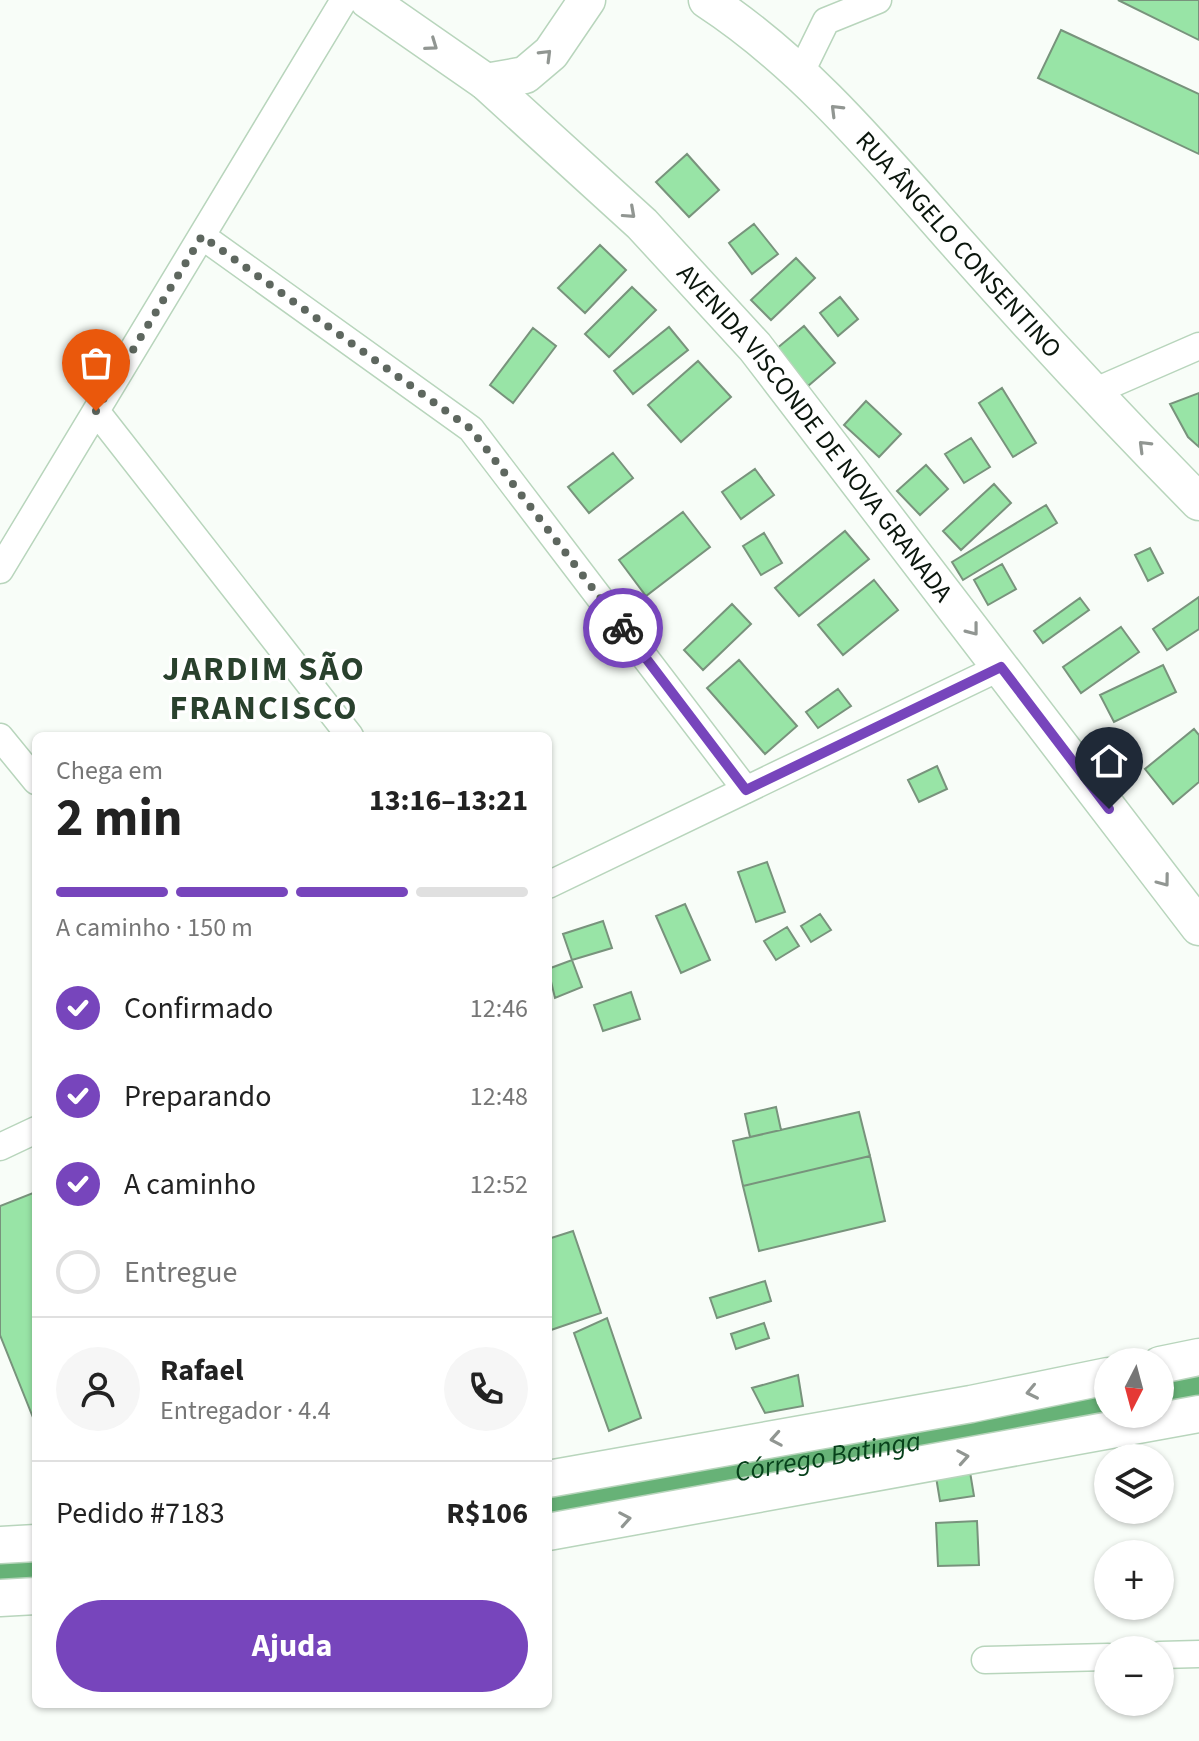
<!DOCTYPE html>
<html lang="pt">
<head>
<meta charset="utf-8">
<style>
	body { margin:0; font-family:"Source Sans 3",sans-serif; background:#f6f6f6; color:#222; height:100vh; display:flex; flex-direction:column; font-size:30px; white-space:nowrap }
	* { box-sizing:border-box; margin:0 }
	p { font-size:26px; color:#767676 }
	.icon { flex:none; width:44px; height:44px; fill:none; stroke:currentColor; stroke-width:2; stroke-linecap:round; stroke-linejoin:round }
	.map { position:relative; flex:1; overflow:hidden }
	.drawer { position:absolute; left:32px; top:732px; width:520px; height:976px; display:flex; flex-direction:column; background:#fff; border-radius:12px; box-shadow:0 2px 6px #0004 }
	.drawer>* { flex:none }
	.needle { width:52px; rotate:186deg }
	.buttons { position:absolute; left:1094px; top:1348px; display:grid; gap:16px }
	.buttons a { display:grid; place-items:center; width:80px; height:80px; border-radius:50%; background:#fff; box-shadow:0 2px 6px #0004; font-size:40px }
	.pin { position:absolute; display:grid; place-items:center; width:68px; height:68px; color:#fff; margin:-82px -34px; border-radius:50% 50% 50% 0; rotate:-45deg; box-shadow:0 0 8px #0007 }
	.pin .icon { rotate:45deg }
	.courier { position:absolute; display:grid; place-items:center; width:80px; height:80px; margin:-40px; border:6px solid #7745bc; border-radius:50%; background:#fff; color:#222; box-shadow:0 2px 10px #0007 }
	.head em { font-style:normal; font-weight:700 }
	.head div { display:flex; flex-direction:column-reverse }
	.head { display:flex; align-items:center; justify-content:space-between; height:136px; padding:0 24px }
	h1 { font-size:52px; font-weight:700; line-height:60px }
	.bar { display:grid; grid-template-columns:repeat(4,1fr); gap:12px 8px; align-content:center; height:96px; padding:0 24px }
	.bar i { height:10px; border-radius:6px; background:#e0e0e0 }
	.bar .selected { background:#7745bc }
	.bar p { grid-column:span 4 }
	.line { display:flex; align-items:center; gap:20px; padding:0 24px; border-top:2px solid #e0e0e0 }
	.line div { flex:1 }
	.round { display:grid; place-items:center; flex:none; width:84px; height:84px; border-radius:42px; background:#f6f6f6 }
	ol { padding:0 24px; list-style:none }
	li { display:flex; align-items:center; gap:24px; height:88px }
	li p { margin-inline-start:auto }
	li .icon { padding:8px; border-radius:50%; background:#7745bc; color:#fff; stroke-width:4 }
	li:last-child { color:#767676 }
	li i { width:44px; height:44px; border:4px solid #e0e0e0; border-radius:50% }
	.action { display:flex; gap:16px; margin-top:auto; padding:16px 24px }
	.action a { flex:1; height:92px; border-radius:48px; background:#7745bc; color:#fff; font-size:32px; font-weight:700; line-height:92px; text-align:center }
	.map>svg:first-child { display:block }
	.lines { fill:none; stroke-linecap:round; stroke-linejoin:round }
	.river { stroke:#67b277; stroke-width:52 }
	.building { fill:#98e4a6; stroke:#78937c; stroke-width:2 }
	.street-casing { stroke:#b8d5bc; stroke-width:29 }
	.secondary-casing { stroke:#b8d5bc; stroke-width:39 }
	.street { stroke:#fff; stroke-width:26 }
	.secondary { stroke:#fff; stroke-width:36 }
	.oneway { stroke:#919692 }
	.done { stroke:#5e675f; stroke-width:8; stroke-dasharray:0 14.4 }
	.route { stroke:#7745bc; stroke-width:10 }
	.labels { text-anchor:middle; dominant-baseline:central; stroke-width:6; stroke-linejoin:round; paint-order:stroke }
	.street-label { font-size:26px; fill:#0b160d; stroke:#fff }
	.water-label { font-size:28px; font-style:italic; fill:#07411b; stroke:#fff }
	.district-label { font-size:34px; font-weight:bold; letter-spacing:2px; fill:#29412d; stroke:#fff }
</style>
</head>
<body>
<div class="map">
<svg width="1199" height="1741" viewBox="0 0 1199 1741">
	<rect width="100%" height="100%" fill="#f8fdf8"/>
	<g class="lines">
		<g class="river">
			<path d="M1160,1398L1199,1390"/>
			<path id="s1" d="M548,1505L1108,1408"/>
			<path d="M0,1567L36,1565"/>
		</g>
	</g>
	<path class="building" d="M1118,0H1199V40Z
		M1061,30L1199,94V154L1038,78Z
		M687,154L719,190L689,217L656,182Z
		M754,224L778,254L752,274L729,243Z
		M600,245L626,270L585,313L558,288Z
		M796,258L815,278L771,320L751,300Z
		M632,287L656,310L609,357L585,334Z
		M840,297L858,319L838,336L820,313Z
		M804,326L835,363L808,386L776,349Z
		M669,327L688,350L633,394L614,371Z
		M533,328L556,346L513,403L490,385Z
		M698,361L731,397L681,442L648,405Z
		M1002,388L1036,443L1013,457L979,403Z
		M1199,393V447L1188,437L1170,404Z
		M866,401L901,434L879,457L844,425Z
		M971,438L990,467L964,483L945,454Z
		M613,453L633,478L589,513L568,487Z
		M926,465L948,489L920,515L897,491Z
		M755,469L774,495L741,519L722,492Z
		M994,484L1011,503L961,550L943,531Z
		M1046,505L1057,523L963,580L952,562Z
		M683,512L710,547L646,596L619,560Z
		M845,531L869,559L799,616L775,588Z
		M764,533L782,563L761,575L743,546Z
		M1150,548L1163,573L1148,581L1135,555Z
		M1002,564L1016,589L988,605L974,580Z
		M874,580L898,610L843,655L818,625Z
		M1199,597V629L1167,650L1153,629Z
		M1080,598L1089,610L1043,643L1034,631Z
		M732,604L751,624L703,670L684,650Z
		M1121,627L1139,652L1081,693L1063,667Z
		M739,660L797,726L765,754L707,688Z
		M1163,665L1176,692L1114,722L1100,695Z
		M838,689L851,706L818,728L806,712Z
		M1194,729L1199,735V782L1173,804L1145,769Z
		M937,766L947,789L919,802L908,780Z
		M767,862L785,912L756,922L738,872Z
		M685,904L710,960L681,973L656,916Z
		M820,914L831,930L811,942L801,926Z
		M603,921L612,948L572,960L563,934Z
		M787,927L799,946L776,960L764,941Z
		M572,960L582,987L555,998L548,969Z
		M631,992L640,1019L603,1031L594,1005Z
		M776,1107L781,1130L750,1137L745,1114Z
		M859,1112L870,1156L743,1186L733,1141Z
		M870,1156L885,1221L759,1251L743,1186Z
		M33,1193L36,1202V1425L0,1335V1206Z
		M573,1231L601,1313L548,1331V1239Z
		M765,1281L771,1301L717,1318L710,1298Z
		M607,1318L641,1418L609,1431L574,1333Z
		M764,1323L769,1338L736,1349L731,1334Z
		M798,1375L803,1406L765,1413L752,1388Z
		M970,1472L974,1496L940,1501L936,1477Z
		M977,1521L979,1565L938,1566L936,1523Z"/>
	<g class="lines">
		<g class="street-casing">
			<path id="street" d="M826,21L878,0
				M800,74L826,21
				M202,236L471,429L746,790
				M1091,393L1199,346
				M96,411L350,736
				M0,570L344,0
				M0,737L36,781
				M548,885L1001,667
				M0,1147L36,1130
				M1160,1655L1199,1654
				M985,1660L1108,1657"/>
		</g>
		<g class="secondary-casing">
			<g id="secondary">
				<path id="s2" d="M368,0L486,82L642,224L755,347L1199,927"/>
				<path id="s3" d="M707,0C805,64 882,158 959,245C1037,333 1116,418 1199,502"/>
				<path d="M486,82L525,75L551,53L587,0"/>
				<path d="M1160,1365L1199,1357"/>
				<path d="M548,1479L971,1404L1108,1376"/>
				<path d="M548,1532L1199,1414"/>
				<path d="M0,1545L36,1543"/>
				<path d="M0,1598L36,1596"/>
			</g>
		</g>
		<use href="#street" class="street"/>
		<use href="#secondary" class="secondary"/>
	</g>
	<defs><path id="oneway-chevron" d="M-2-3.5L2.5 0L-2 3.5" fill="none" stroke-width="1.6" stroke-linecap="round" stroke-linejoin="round" transform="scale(2)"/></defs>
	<g class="oneway">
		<use href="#oneway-chevron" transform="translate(432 45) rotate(35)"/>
		<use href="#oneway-chevron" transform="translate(546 55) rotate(-45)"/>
		<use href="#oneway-chevron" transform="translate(836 110) rotate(-135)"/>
		<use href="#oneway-chevron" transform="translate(630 213) rotate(42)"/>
		<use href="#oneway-chevron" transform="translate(1144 446) rotate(-135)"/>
		<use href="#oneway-chevron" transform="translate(973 630) rotate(52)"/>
		<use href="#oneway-chevron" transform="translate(1164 881) rotate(53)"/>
		<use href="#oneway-chevron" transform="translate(1032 1392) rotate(168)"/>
		<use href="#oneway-chevron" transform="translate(776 1439) rotate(170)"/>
		<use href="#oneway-chevron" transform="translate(963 1457) rotate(-10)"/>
		<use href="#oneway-chevron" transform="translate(625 1519) rotate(-10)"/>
	</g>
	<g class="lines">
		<path class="done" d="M96,411L202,236L471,429L623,628"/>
		<path class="route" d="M623,628L746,790L1001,667L1109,809"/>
	</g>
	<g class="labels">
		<g class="street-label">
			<text stroke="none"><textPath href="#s3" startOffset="352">RUA ÂNGELO CONSENTINO</textPath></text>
			<text stroke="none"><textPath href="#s2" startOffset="626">AVENIDA VISCONDE DE NOVA GRANADA</textPath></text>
		</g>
		<g class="water-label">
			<text stroke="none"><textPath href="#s1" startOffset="284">Córrego Batinga</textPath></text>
		</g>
		<g class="district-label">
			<text x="264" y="669">JARDIM SÃO<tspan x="264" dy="39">FRANCISCO</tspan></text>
		</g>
	</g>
</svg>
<div class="buttons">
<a><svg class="needle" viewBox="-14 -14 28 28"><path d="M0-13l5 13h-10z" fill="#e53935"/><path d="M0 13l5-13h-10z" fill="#767676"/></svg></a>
<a><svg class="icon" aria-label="layers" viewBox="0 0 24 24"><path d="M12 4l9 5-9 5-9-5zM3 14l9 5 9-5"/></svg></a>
<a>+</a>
<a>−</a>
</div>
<div class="pin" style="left:96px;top:411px;background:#ea580c"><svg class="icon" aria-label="bag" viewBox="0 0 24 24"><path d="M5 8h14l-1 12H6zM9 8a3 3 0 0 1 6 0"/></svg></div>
<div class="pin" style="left:1109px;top:809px;background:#1f2937"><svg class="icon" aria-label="home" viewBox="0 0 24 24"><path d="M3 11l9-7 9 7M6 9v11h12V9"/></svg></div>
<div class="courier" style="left:623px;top:628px"><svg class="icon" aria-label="bike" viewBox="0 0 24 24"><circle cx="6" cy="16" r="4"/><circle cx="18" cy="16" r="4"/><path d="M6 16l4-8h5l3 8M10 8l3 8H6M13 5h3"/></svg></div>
<section class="drawer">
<div class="head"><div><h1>2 min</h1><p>Chega em</p></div><em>13:16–13:21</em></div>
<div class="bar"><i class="selected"></i><i class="selected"></i><i class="selected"></i><i></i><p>A caminho · 150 m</p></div>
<ol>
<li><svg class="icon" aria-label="check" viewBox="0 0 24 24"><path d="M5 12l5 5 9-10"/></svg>Confirmado<p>12:46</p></li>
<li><svg class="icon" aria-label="check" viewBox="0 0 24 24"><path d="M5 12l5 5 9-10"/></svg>Preparando<p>12:48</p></li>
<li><svg class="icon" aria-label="check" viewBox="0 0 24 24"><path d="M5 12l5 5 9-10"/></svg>A caminho<p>12:52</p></li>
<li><i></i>Entregue</li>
</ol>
<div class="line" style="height:144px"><a class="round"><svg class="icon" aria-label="person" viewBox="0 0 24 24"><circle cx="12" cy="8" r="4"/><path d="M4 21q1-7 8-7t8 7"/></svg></a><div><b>Rafael</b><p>Entregador · 4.4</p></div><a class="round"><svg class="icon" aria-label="phone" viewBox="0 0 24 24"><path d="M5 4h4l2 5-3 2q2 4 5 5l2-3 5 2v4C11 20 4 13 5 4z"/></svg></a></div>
<div class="line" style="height:104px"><div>Pedido #7183</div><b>R$106</b></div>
<div class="action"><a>Ajuda</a></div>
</section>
</div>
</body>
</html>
